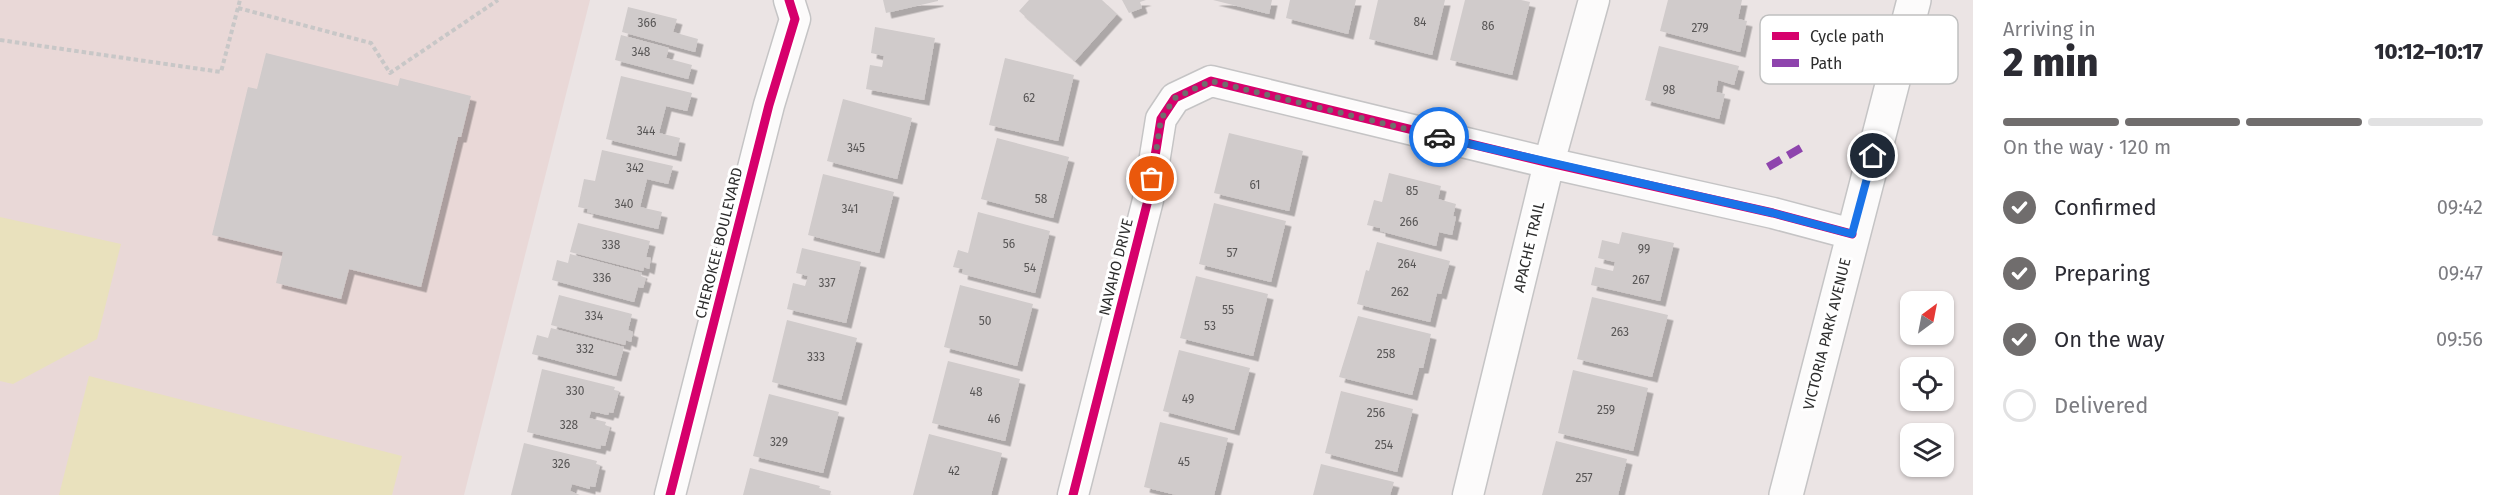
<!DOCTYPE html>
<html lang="en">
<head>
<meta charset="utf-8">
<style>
	body { margin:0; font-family:"Fira Sans",sans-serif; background:#f7f7f7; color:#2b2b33; height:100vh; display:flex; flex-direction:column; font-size:22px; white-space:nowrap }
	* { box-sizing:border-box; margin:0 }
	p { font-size:20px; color:#7c7c81 }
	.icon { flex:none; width:33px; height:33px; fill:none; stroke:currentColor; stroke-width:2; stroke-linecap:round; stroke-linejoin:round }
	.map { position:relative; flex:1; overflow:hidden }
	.drawer { display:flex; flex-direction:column; background:#fff; width:540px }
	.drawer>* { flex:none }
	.needle { width:39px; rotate:32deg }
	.fabs { position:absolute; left:1900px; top:291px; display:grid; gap:12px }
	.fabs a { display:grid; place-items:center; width:54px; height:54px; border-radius:12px; background:#fff; box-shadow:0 2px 4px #0004; font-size:30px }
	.pin { position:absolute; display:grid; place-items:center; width:51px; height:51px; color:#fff; margin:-26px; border:3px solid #fff; border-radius:50%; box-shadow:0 2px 6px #0007 }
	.courier { position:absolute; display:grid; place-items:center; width:60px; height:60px; margin:-30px; border:4px solid #1a73e8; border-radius:50%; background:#fff; color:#222; box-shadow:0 2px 8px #0007 }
	.head em { font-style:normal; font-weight:800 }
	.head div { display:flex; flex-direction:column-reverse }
	.head { display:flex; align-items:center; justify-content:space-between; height:102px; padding:0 30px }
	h1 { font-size:39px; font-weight:800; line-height:45px }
	.bar { display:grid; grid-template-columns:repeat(4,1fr); gap:9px 6px; align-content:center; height:72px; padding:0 30px }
	.bar i { height:8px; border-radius:4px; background:#e1e1e2 }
	.bar .on { background:#706d6d }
	.bar p { grid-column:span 4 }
	ol { padding:0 30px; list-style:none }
	li { display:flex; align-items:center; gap:18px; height:66px }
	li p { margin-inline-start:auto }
	li .icon { padding:6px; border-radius:50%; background:#706d6d; color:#fff; stroke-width:4 }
	li:last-child { color:#7c7c81 }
	li i { width:33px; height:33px; border:3px solid #e1e1e2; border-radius:50% }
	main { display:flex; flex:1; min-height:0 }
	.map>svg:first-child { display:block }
	.education { fill:#e9d8d7 }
	.pitch { fill:#e9e1bd }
	.building { fill:#d0cbcb; filter:url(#shadow) }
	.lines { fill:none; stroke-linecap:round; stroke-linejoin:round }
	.street-casing { stroke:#c5c4c5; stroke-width:33 }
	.secondary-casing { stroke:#c5c4c5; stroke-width:36 }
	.path { stroke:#c8c7c7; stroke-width:4; stroke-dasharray:4.5 3; stroke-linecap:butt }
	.street { stroke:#fcfbfb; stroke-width:30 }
	.secondary { stroke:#fcfbfb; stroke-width:33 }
	.quiet { stroke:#8e44ad; stroke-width:8; stroke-dasharray:15 8; stroke-linecap:butt }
	.cycleway-casing { stroke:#fff; stroke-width:13 }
	.cycleway { stroke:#d6006c; stroke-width:9 }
	.done { stroke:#706d6d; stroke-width:6; stroke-dasharray:0 10.8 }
	.route { stroke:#1a73e8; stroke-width:8 }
	.labels { text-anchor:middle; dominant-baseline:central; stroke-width:6; stroke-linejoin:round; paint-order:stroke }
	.number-label { font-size:12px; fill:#585656 }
	.street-label { font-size:15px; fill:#2d2d2d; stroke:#fff }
	.key { fill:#fff; stroke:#c0c0c0; stroke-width:1.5 }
	.key-label { font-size:16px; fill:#2d2d2d }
</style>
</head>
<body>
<main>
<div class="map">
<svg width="1973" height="495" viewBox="0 0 1973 495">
	<defs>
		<filter id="shadow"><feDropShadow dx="5.5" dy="5.5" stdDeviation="0" flood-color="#0004"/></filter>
	</defs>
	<rect width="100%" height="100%" fill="#ebe4e4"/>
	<path class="education" d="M0,0H590L464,495H0Z"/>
	<path class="pitch" d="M0,217L121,244L97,339L13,384L0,381Z
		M89,376L402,456L392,495H59Z"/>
	<path class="building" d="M883,0H938V1L886,13Z
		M1029,0H1102L1117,14L1075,61L1019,11Z
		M1122,0H1146L1140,2L1142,8L1129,13Z
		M1213,0H1272L1269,14Z
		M1290,0H1356L1348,34L1286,18Z
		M1378,0H1445L1432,55L1369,39Z
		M1465,0H1521L1530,2L1512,75L1450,60Z
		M1668,0H1742L1738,19L1747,21L1740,52L1660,31Z
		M628,7L677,19L673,32L698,39L695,52L622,32Z
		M875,27L935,38L924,100L866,89L870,65L882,67L884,56L871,53Z
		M621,35L669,48L666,58L692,65L688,79L615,60Z
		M1659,46L1739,66L1734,85L1718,80L1716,92L1725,94L1719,119L1645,100Z
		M266,53L398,86L400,78L471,96L461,137H458L421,287L349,269L341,299L276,283L283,252L212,235L248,87L257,89Z
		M1005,58L1074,75L1058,141L989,125Z
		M621,76L692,93L687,111L666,106L659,133L680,138L676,156L606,139Z
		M843,99L912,118L897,179L827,161Z
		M1229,133L1303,151L1289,211L1214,193Z
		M997,138L1069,157L1053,218L981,199Z
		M602,150L673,166L668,184L647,179L640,207L662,212L658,229L587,212L588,209L578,207L584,179L595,181Z
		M1389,173L1441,186L1438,199L1456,204L1453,216L1456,217L1452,235L1439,232L1436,246L1380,231V228L1367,225L1374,200L1382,202Z
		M823,174L894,192L879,253L808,235Z
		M1214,203L1286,221L1271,282L1199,264Z
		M978,212L1050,231L1035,293L962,274L963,269L953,267L958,250L968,253Z
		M578,223L650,241L646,257L651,258L649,269L644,267L643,271L570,252Z
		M1622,232L1674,243L1660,301L1591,285L1595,267L1613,271L1615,262L1598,258L1602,240L1619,244Z
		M1377,242L1450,261L1441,294L1437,293L1430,322L1357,304L1366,270L1369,271Z
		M802,248L861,262L846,323L787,309L793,283L805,286L808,276L796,273Z
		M570,254L642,273L641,276L646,278L643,288L638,287L634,302L552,280L557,260L568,263Z
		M1196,276L1268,294L1253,356L1180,338Z
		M960,285L1033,304L1017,366L944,347Z
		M559,295L632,314L628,330L633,332L631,342L626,340L625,345L551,325Z
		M1592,297L1668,315L1652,377L1577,359Z
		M1358,316L1431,334L1423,368H1419L1412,395L1339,377Z
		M787,320L857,338L841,400L772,382Z
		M551,328L624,347L616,376L532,354L537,335L548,338Z
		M1179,350L1250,368L1234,430L1163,411Z
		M948,361L1020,379L1005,441L932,423Z
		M542,369L615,387L614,390L619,391L613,413L609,412L608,415L591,411L589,418L606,422L605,425L610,427L605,446L601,445L600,449L527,432Z
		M1573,370L1648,388L1633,451L1558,433Z
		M1341,391L1413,409L1397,472L1325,453Z
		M769,394L839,412L823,473L753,456Z
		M1160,422L1228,438L1214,495H1176L1144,487Z
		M929,434L1002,453L991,495H913Z
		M1556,441L1627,459L1618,495H1542Z
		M524,443L597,461L596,464L600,465L595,487L590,486V489L572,484L570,491L580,495H511Z
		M1321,464L1394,482L1390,495H1313Z
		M750,468L820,486L819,488L831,491L830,495H743Z"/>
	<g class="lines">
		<g class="street-casing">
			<path id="street" d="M670,495L769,105L795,19L789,0
				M1073,495L1148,200L1161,119L1175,98L1211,81L1549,163L1773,213L1852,234
				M1468,495L1549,163L1594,0"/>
		</g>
		<g class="secondary-casing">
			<path id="secondary" d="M1786,495L1914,0"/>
		</g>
		<path class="path" d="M238,8L371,43L390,73L498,0
			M0,40L221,72L240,0"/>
		<use href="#street" class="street"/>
		<use href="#secondary" class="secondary"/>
		<path class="quiet" d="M1768,167L1801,148"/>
		<g class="cycleway-casing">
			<path id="cycleway" d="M670,495L769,105L795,19L789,0
				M1073,495L1148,200L1161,119L1175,98L1211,81L1549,163L1773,213L1852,234"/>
		</g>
		<use href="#cycleway" class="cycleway"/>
	</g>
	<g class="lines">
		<path class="done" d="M1152,179L1161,119L1175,98L1211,81L1439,137"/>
		<path class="route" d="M1439,137L1773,213L1852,234L1873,156"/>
	</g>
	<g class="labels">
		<g class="number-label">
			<text x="1420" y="22">84</text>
			<text x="647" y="23">366</text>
			<text x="1488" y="26">86</text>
			<text x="1700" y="28">279</text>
			<text x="641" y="52">348</text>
			<text x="1669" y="90">98</text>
			<text x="1029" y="98">62</text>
			<text x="646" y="131">344</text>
			<text x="856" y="148">345</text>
			<text x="635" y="168">342</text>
			<text x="1255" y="185">61</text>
			<text x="1412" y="191">85</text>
			<text x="1041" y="199">58</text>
			<text x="624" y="204">340</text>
			<text x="850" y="209">341</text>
			<text x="1409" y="222">266</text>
			<text x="1009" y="244">56</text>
			<text x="611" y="245">338</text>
			<text x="1644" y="249">99</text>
			<text x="1232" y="253">57</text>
			<text x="1407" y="264">264</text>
			<text x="1030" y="268">54</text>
			<text x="602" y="278">336</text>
			<text x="1641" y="280">267</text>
			<text x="827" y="283">337</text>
			<text x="1400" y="292">262</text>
			<text x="1228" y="310">55</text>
			<text x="594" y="316">334</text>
			<text x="985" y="321">50</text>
			<text x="1210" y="326">53</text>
			<text x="1620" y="332">263</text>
			<text x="585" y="349">332</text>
			<text x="1386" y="354">258</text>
			<text x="816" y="357">333</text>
			<text x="575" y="391">330</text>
			<text x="976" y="392">48</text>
			<text x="1188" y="399">49</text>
			<text x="1606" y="410">259</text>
			<text x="1376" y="413">256</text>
			<text x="994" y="419">46</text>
			<text x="569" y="425">328</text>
			<text x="779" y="442">329</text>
			<text x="1384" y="445">254</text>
			<text x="1184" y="462">45</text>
			<text x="561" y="464">326</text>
			<text x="954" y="471">42</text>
			<text x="1584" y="478">257</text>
		</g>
		<g class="street-label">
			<text transform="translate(719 243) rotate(-76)">CHEROKEE BOULEVARD</text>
			<text transform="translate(1529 247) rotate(-77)">APACHE TRAIL</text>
			<text transform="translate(1116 267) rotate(-76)">NAVAHO DRIVE</text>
			<text transform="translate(1827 334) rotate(-76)">VICTORIA PARK AVENUE</text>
		</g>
	</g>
	<rect x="1760" y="15" width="198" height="69" rx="9" class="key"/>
	<rect x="1772" y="32" width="27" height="8" fill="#d6006c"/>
	<rect x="1772" y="59" width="27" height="8" fill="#8e44ad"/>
	<g class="key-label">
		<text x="1810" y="42">Cycle path</text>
		<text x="1810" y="69">Path</text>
	</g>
</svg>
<div class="fabs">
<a><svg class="needle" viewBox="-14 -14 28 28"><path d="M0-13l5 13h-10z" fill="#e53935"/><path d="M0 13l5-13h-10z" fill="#7c7c81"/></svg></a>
<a><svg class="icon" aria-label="locate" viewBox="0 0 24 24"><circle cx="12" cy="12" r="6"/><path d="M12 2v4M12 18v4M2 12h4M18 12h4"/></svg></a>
<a><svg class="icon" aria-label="layers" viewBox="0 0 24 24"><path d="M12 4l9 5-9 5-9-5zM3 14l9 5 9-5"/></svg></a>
</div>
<div class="pin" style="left:1152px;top:179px;background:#ea580c"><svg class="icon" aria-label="bag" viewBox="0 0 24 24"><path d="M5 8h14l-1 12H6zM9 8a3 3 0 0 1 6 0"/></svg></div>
<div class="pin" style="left:1873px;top:156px;background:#1f2937"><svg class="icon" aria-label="home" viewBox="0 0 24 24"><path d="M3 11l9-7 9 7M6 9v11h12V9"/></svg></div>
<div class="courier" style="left:1439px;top:137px"><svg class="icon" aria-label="car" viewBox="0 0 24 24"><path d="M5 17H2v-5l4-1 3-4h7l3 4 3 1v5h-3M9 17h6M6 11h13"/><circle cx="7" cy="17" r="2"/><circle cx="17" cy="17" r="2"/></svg></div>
</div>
<section class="drawer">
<div class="head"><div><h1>2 min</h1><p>Arriving in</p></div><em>10:12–10:17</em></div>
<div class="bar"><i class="on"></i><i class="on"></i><i class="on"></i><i></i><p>On the way · 120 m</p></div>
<ol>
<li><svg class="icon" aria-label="check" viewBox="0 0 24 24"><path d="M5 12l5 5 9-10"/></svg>Confirmed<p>09:42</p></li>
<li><svg class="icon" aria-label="check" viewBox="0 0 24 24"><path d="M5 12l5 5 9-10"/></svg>Preparing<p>09:47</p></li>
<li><svg class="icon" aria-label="check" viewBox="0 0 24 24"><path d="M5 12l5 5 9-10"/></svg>On the way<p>09:56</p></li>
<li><i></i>Delivered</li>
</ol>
</section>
</main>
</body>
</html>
